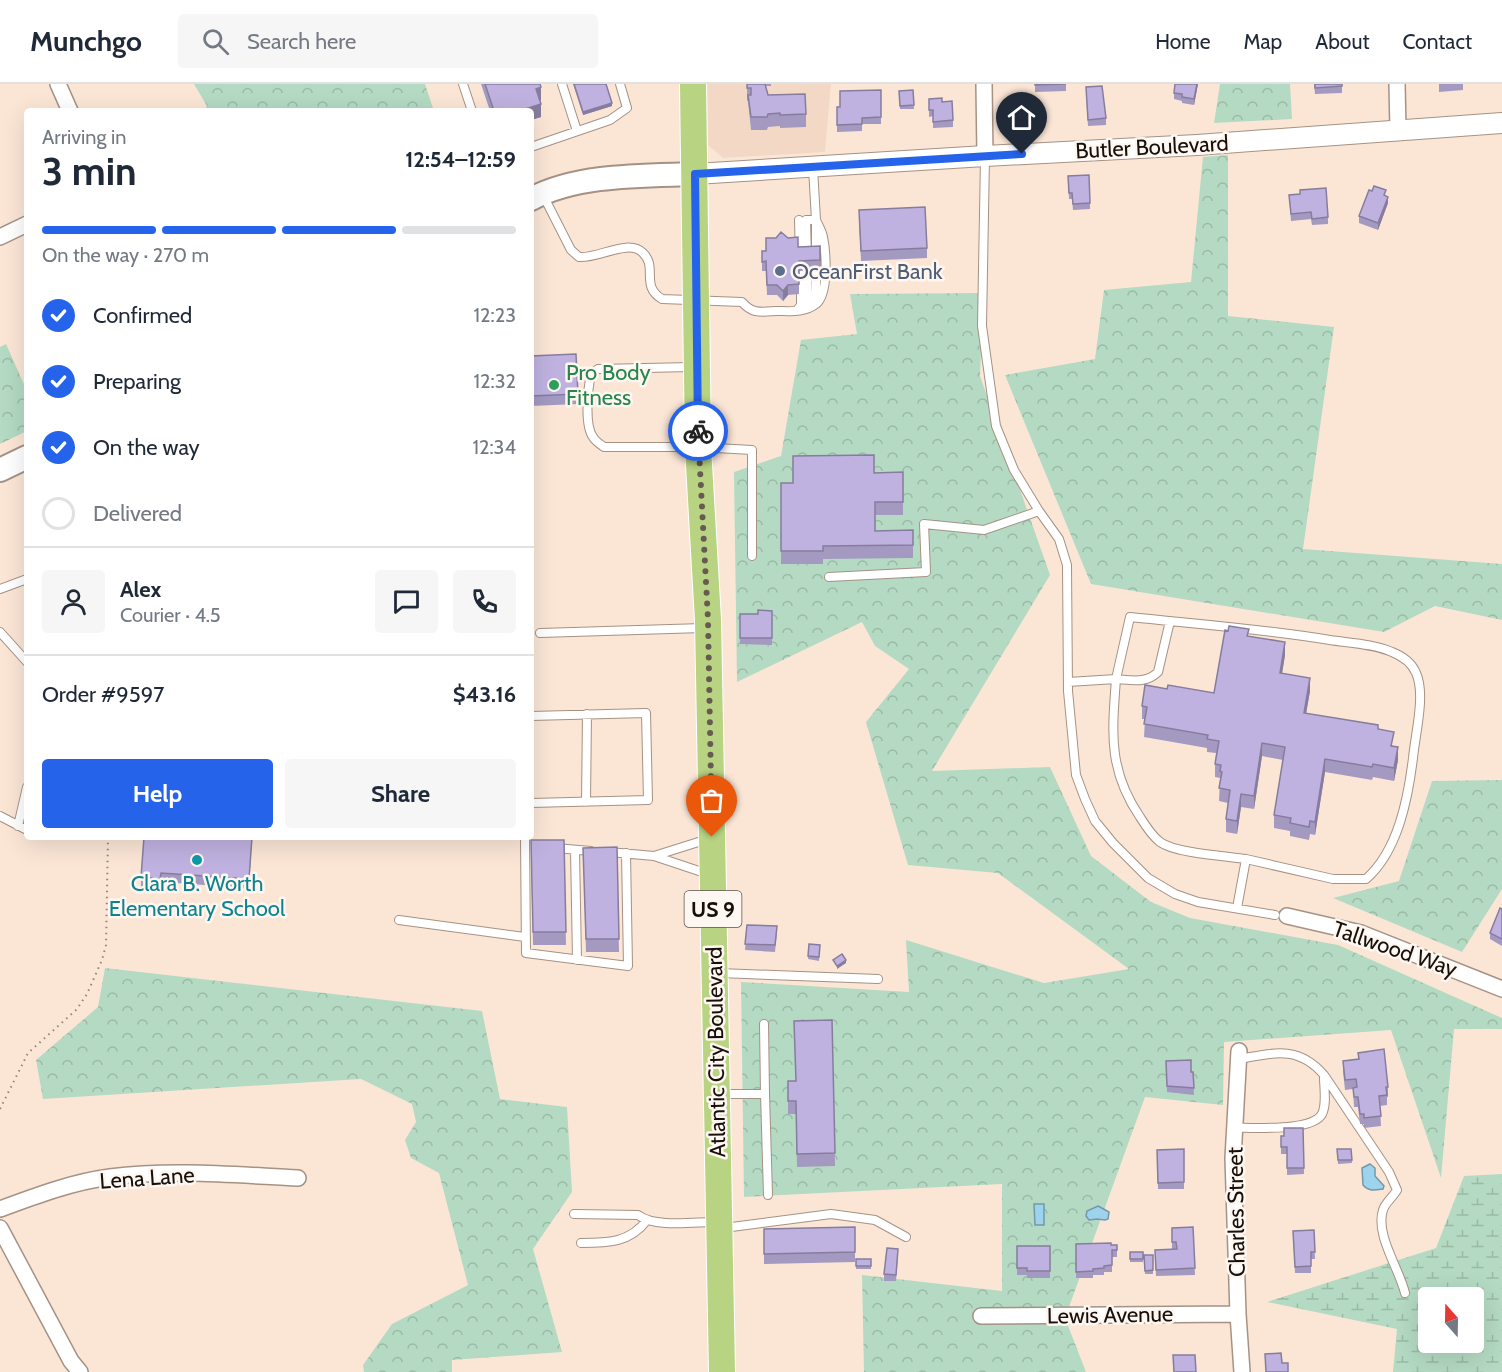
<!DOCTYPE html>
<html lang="en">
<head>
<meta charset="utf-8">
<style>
	body { margin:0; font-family:Cabin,sans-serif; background:#f6f6f7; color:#1f2937; height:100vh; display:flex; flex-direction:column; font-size:22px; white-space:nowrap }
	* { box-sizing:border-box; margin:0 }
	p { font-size:20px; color:#747a83 }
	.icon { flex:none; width:33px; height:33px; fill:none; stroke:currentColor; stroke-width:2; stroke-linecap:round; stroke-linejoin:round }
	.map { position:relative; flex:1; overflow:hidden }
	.side { position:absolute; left:24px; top:24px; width:510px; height:732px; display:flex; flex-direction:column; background:#fff; border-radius:6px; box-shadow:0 6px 24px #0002 }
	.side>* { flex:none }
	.needle { width:39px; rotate:340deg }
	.buttons { position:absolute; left:1418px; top:1203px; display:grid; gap:12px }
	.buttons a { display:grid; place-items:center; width:66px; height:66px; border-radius:6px; background:#fff; box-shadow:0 6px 24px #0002; font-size:30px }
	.pin { position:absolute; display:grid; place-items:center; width:51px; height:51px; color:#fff; margin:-62px -26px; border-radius:50% 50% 50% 0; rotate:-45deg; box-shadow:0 0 6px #0007 }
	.pin .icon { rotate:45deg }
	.courier { position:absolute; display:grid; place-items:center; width:60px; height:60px; margin:-30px; border:4px solid #2563eb; border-radius:50%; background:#fff; color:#222; box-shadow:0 2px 8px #0007 }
	.summary em { font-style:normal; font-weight:800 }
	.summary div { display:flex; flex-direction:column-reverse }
	.summary { display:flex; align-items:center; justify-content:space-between; height:102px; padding:0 18px }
	h1 { font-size:39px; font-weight:800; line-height:45px }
	.bar { display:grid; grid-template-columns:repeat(4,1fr); gap:9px 6px; align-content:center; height:72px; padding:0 18px }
	.bar i { height:8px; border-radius:4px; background:#e0e1e3 }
	.bar .on { background:#2563eb }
	.bar p { grid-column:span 4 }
	.line { display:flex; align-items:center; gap:15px; padding:0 18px; border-top:2px solid #e0e1e3 }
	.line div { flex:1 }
	.round { display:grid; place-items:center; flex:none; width:63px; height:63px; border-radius:6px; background:#f6f6f7 }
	ol { padding:0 18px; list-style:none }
	li { display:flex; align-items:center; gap:18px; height:66px }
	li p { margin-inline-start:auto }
	li .icon { padding:6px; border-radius:50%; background:#2563eb; color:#fff; stroke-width:4 }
	li:last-child { color:#747a83 }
	li i { width:33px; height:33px; border:3px solid #e0e1e3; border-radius:50% }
	.button { display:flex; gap:12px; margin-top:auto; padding:12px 18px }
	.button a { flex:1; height:69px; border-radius:6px; background:#2563eb; color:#fff; font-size:24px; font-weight:800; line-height:69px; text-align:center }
	.button a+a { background:#f6f6f7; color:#1f2937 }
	header { display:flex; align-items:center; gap:36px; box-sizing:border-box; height:84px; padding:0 30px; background:#fff; border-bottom:2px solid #e0e1e3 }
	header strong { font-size:28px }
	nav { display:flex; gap:33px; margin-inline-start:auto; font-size:21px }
	.search { width:420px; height:54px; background:#f6f6f7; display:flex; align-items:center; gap:15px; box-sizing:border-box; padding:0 21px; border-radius:6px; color:#747a83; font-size:22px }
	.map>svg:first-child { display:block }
	.built { fill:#f3d9c5 }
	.forest { fill:url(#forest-crowns) }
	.wetland { fill:url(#wetland-marsh); fill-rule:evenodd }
	.water { fill:#9dd3ed; stroke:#7498a9; stroke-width:1.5 }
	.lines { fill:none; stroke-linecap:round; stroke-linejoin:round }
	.service-casing { stroke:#a59284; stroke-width:10 }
	.minor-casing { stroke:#a59284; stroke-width:18 }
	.tertiary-casing { stroke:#a59284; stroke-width:22 }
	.secondary-casing { stroke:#a59284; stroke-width:26 }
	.trunk-casing { stroke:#fff; stroke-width:28 }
	.path { stroke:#93857a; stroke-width:2; stroke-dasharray:1.5 4.5; stroke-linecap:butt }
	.service { stroke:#fff; stroke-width:8 }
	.minor { stroke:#fff; stroke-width:15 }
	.tertiary { stroke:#fff; stroke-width:20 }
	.secondary { stroke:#fff; stroke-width:22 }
	.trunk { stroke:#b8d382; stroke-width:26 }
	.wall { fill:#a499c1 }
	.shaded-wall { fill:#867d9d }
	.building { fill:#bfb2e0; stroke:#867d9d; stroke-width:1.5 }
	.done { stroke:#665a51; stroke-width:6; stroke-dasharray:0 10.8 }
	.route { stroke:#2563eb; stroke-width:8 }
	.service-dot { fill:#5c6f8a; stroke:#fef6f0; stroke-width:2 }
	.leisure-dot { fill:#2e9e5b; stroke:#fef6f0; stroke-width:2 }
	.culture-dot { fill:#0f9aa8; stroke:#fef6f0; stroke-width:2 }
	.labels { text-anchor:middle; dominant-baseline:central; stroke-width:5; stroke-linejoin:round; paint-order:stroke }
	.shield { fill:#fef6f0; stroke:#5c544f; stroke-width:1.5 }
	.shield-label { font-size:21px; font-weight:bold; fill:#160f0a }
	.street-label { font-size:22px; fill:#160f0a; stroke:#fef6f0 }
	.service-label { font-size:22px; fill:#4e5e75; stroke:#fef6f0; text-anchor:start }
	.leisure-label { font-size:22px; fill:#27864d; stroke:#fef6f0; text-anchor:start }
	.culture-label { font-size:22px; fill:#0d838f; stroke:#fef6f0 }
</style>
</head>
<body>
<header>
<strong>Munchgo</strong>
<div class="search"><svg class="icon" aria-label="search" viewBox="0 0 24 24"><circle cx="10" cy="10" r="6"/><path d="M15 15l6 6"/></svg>Search here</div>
<nav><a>Home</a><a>Map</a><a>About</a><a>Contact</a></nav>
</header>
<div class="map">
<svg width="1502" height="1288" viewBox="0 0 1502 1288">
	<defs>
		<pattern id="forest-crowns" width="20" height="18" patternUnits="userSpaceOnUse" patternTransform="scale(1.5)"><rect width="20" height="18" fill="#b4dac3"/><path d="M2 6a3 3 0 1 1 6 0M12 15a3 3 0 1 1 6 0" fill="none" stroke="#9abaa6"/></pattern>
		<pattern id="wetland-marsh" width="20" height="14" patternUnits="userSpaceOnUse" patternTransform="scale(1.5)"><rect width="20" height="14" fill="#b4dac3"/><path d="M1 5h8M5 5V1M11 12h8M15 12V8" fill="none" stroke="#9abaa6"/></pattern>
	</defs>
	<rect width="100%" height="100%" fill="#fbe6d6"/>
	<path class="built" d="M707,0H831L825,68L723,74L708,61Z"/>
	<path class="forest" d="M194,0H425L434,27H203L207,22Z
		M1220,0H1290L1292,35L1214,39Z
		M1228,71V232L1334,243L1303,465L1502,480V536L1435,522L1384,548L1091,500L1005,291L1095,275L1104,206L1191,198L1203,73Z
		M983,209L980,292L1050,491L932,687L1050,683L1091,772L1151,818L1190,834L1338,861L1502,934V945H1454L1441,1094L1391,946L1224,958L1223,1021L1145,1013L1065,1234L1086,1288H864L862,1191L1002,1207V1100L744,1113L741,898L909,908L906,856L1044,899L1129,885L998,789L908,781L866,638L909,585L875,562L862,538L737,598L734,388L781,372L801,256L857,250L850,210Z
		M6,260L27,307V347L0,360V263Z
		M1502,696V805L1462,868L1333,814L1399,797L1432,697Z
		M105,884L482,927L500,1015L567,1023L572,1108L533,1165L562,1268L452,1276V1288H364L363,1281L392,1240L468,1201L439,1089L411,1074L405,1056L416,1038L412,1020L361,995L43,1015L36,976L98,923Z"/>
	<path class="wetland" d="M1502,1090V1288H1393L1397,1245L1267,1218L1436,1164L1464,1092ZM1428,1214H1473V1258H1428Z"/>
	<path class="water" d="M1370,1080L1375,1084V1092L1384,1102L1383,1105C1376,1106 1369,1108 1363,1101L1362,1084Z
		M1034,1120H1044V1141H1035Z
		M1098,1122L1109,1128L1108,1135L1105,1136L1097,1135L1089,1136L1086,1132L1087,1127Z"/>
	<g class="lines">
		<g class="service-casing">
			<path id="service" d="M463,0L472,27
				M562,0L577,47
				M531,63L610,36L627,24L620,0
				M985,73L982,242L996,342L1014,386L1039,427L1059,455L1067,481L1068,607L1076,691L1085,715L1095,737L1113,759L1148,794L1175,810L1198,818L1275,831
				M544,113L571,166L579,173C598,175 629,154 643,169C658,183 640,202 662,215L742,218C752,230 761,228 776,227C789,227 805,229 816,220C829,210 826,168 823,153C822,147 818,141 816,136
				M806,223L814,215L816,207V137
				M797,226L805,221L808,213L806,136H816L813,84
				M797,226L801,221V210L799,136
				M692,283L598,285L591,290C588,304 584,341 593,353C595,357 600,360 604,363H698L752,366V472
				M829,493L926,488L924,440L984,446L1039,427
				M0,505L27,495
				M1170,537L1158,588C1146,600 1131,596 1116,595L1130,533C1197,540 1264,545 1330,556C1350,559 1374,560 1392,568C1402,572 1412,579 1416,589C1426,610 1415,651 1413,674C1408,715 1398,767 1366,795H1333L1246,775
				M0,548L27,578
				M540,549L703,544
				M1068,598L1116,595C1112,649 1108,686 1140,733C1145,741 1152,752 1160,758C1175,769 1225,772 1246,775L1237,824
				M531,632L646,629L648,716L531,719
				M586,718L587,630
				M0,732L27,746
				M18,742L27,703
				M525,753L526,869L628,882L626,769
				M555,764L591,767
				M575,766L577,876
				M609,768L654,772L708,790
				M654,772L708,755
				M399,836L525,853
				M719,889L878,895
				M1239,975C1274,969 1298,961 1324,991L1389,1088L1397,1106C1393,1113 1385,1119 1383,1126C1375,1151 1399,1184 1405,1209
				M721,1010H765L764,940
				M765,1010L768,1111
				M1235,1044C1254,1043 1312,1048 1322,1030C1327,1020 1324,1004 1324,993
				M574,1130L638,1131C655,1144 694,1138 715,1138
				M724,1144L831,1130L875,1136L906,1153
				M581,1159C607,1159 630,1159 647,1136"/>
		</g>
		<g class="minor-casing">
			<path id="minor" d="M58,0L70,27
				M984,0L985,72
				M1397,0L1398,46
				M0,153L27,140
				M1287,832L1361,849L1502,905
				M1239,967L1233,1074L1238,1230L1242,1288
				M0,1125C35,1112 72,1098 110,1093C172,1085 236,1091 298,1094
				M0,1144L71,1277L80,1288
				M981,1232L1238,1230"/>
		</g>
		<g class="tertiary-casing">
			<path id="tertiary" d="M695,90L985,72L1197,61L1502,39"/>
		</g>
		<g class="secondary-casing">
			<path id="secondary" d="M531,115C578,90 642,92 695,90
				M0,386L27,373"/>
		</g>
		<g class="trunk-casing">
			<path id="trunk" d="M693,0L698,363L708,536L722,1288"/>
		</g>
		<path class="path" d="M0,1025L28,969L77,925L87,910L102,876L106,861L108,753"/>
		<use href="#service" class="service"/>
		<use href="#minor" class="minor"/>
		<use href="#tertiary" class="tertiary"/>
		<use href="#secondary" class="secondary"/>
		<use href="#trunk" class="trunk"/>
	</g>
	<path class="wall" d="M481,0H540L541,16L540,17L541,33L531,36V27H490Z
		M573,0H606L612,22L583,31Z
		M747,0H771V2H765L768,11L806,30V43L780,44V42L768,43L767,46H751L748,17H747Z
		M1035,0H1066V7L1035,8Z
		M1198,0L1194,21L1182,19V17L1174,15V9Z
		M1314,0L1342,2V9L1315,10Z
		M1439,0H1463V6L1439,8Z
		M881,6V40H862V47L837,48V23H840Z
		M913,6L914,25H900L899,7Z
		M1086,10L1106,34V41L1088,42Z
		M929,15L953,36V43L933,44V32L929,33Z
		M1068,92L1090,119V125L1073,126L1072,115H1069Z
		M1289,111L1328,133V140L1312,141L1311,135L1291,137Z
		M1386,112L1388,119L1378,146L1359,139V132Z
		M859,136L927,164V174L861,177Z
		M820,162V186L799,187V210L788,211L783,217L777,211H767L766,187H762V167L798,163Z
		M531,272L578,310V320L531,322Z
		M903,388V431H875V447L913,446V474L823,475V480H781V399H793L874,389Z
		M772,527V561L740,560V530H758Z
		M1249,552L1285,571L1282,589L1310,607L1306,629L1378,645L1393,662L1398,676L1394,697L1373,693L1372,696L1325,688L1315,751L1310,750L1309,756L1290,752V747L1274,744V731L1283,676L1262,672L1254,725L1241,723L1237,750L1226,748V735L1228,719L1219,717L1220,694L1215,693V680L1216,669L1207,668V664L1144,653L1145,635H1142V622L1167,605L1214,609Z
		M252,753L249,804L161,798L160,804L141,803V793Z
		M564,756L566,861H533L531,769Z
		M617,763L619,868H586L583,764Z
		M1502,825V862L1490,855V849Z
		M747,841L777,849L775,868L745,866Z
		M809,860L820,861L819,877L808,875Z
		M832,936L835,1082L797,1083L796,1030H788V997H795Z
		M1358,969L1388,1003V1013H1387V1021L1380,1022L1381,1042L1364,1044V1040H1360L1358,1023H1354L1353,1005L1345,1006L1343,987V977L1358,975Z
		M1166,977L1193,988L1194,1011L1167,1008Z
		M1303,1044L1304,1090L1287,1091V1070H1281V1052H1284Z
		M1184,1065V1105H1158L1157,1066Z
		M1337,1065H1351L1352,1079L1338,1080Z
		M855,1143V1178L764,1180V1145Z
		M1193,1143L1195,1191L1156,1192L1155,1166L1176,1165H1172V1144Z
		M1314,1146L1315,1175H1311V1189H1295L1293,1147Z
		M1076,1160L1117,1161V1173H1112V1188H1104V1191H1093V1194H1076Z
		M1017,1162H1050V1194H1027V1191H1017Z
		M1130,1168H1143V1178H1130Z
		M1144,1171H1153V1190H1145Z
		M898,1172L896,1197H884V1190Z
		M856,1175H871V1185H856Z"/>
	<path class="shaded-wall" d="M1197,0H1198L1194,21V15Z
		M541,3V16L536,18V5Z
		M612,19V22L583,31V28Z
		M541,20V33L531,36V27H519Z
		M1388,113V119L1378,146V139Z
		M788,201V211L783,217V207Z
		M1285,558V571L1280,602V589Z
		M1310,594V607L1304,642V629Z
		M1262,659V672L1254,725V712Z
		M1398,663V676L1394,697V684Z
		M1325,675V688L1315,751V738Z
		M1241,710V723L1237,750V737Z
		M846,876V879L837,885V882Z"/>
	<path class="building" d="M485,0H540L541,3L536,5L541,20L519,27H494Z
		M574,0H606L612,19L583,28Z
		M747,0H765L768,11L805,10L806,30L780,31V29L768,30L767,33H751L748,11H751V4H747Z
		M1035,0H1066L1035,1Z
		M1175,0H1197L1194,15L1182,13V10L1174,9Z
		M1315,0H1342V2L1315,4Z
		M1102,2L1106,34L1088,36L1086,3Z
		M881,6V33L862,34V40L837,41V23H840V7Z
		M913,6L914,21L900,22L899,7Z
		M942,14V18L952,17L953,36L933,38V26H929V15Z
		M1089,91L1090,119L1073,120L1072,109H1069L1068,92Z
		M1374,102L1386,106L1384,111L1388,113L1378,139L1359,132L1369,106L1372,107Z
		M1326,104L1328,133L1312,135L1311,128L1291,130L1289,111L1300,110V106Z
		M925,123L927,164L861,167L859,126Z
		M781,148L788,154L798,153V163L820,162V176L799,177V200L788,201L783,207L777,201H767L766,177L762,178V167H766V154H776Z
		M576,270L578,310L531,312V272Z
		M874,371V389L903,388V418H875V447L913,446V461L823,462V467H781V399H793V372Z
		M758,526L772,527V554H740V530H758Z
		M1229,542L1249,545L1247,552L1285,558L1280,589L1310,594L1304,629L1378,641V645L1394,648L1391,662L1398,663L1394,684L1373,680L1372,683L1325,675L1315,738L1310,737L1309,743L1290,739L1291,734L1274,731L1285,663L1262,659L1254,712L1241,710L1237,737L1226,735L1230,706L1219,704L1222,688L1220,687L1221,681L1215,680L1219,657L1207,655L1208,651L1144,640L1147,623L1142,622L1145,601L1167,605L1168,601L1214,609L1225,546L1228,547Z
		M144,753H252L249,795L161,789L160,795L141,793Z
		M531,756H564L566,848H533Z
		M617,763L619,855H586L583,764Z
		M1500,824L1502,825V855L1490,849Z
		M747,841L777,842L775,861L745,860Z
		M809,860L820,861L819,873L808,872Z
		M842,870L846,876L837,882L833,876Z
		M832,936L835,1069L797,1070L796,1017H788V997H796L794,937Z
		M1384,965L1388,1003H1386L1387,1011L1379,1012L1381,1032L1364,1034V1030H1360L1358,1013H1354L1353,1004L1357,1003L1356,995L1345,996L1343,977L1359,975L1358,969Z
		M1191,976V988H1193L1194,1004L1167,1002L1166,977Z
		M1284,1044H1303L1304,1084H1287V1063H1281V1052H1284Z
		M1184,1065V1098L1158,1099L1157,1066Z
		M1337,1065H1351L1352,1076H1338Z
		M855,1143V1168L764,1170V1145Z
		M1193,1143L1195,1184L1156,1186L1155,1166L1177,1165L1176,1158H1172V1144Z
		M1314,1146L1315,1168H1311V1182L1295,1183L1293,1147Z
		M1111,1159V1161H1117V1166H1112V1181L1104,1182V1184L1093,1185V1187L1076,1188V1160Z
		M1017,1162H1050V1187H1027V1184H1017Z
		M887,1164L898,1165L896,1191L884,1190Z
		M1130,1168H1143V1175H1130Z
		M1144,1171H1153V1186L1145,1187Z
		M856,1175H871V1182H856Z
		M1281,1269L1282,1279H1288V1288H1266L1265,1270Z
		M1173,1271H1195L1196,1288H1174Z"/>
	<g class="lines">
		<path class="done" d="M698,347L708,536L712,753"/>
		<path class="route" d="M698,347L695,90L1022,70"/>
	</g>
	<circle class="service-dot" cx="780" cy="187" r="6"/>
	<circle class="leisure-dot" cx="554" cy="301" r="6"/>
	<circle class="culture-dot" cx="197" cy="776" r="6"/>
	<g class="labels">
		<rect class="shield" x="684.5" y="807" width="57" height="36" rx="4.5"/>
		<g class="shield-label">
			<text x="713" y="825">US 9</text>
		</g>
		<g class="street-label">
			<text transform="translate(1152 63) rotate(-3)">Butler Boulevard</text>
			<text transform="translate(1395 865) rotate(19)">Tallwood Way</text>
			<text transform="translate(716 968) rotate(-91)">Atlantic City Boulevard</text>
			<text transform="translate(147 1094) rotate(-4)">Lena Lane</text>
			<text transform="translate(1236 1128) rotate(-91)">Charles Street</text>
			<text transform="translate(1110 1231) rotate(-1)">Lewis Avenue</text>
		</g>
		<g class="service-label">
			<text x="792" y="187">OceanFirst Bank</text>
		</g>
		<g class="leisure-label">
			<text x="566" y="288">Pro Body<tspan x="566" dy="25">Fitness</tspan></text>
		</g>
		<g class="culture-label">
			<text x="197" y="799">Clara B. Worth<tspan x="197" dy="25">Elementary School</tspan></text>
		</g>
	</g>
</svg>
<div class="buttons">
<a><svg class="needle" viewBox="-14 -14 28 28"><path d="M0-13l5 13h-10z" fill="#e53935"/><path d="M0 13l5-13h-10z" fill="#747a83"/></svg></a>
</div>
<div class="pin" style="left:712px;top:753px;background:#ea580c"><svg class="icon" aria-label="bag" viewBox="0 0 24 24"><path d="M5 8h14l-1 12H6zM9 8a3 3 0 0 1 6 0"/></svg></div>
<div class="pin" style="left:1022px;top:70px;background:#1f2937"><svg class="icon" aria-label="home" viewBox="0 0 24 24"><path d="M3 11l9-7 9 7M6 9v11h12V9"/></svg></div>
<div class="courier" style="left:698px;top:347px"><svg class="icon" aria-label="bike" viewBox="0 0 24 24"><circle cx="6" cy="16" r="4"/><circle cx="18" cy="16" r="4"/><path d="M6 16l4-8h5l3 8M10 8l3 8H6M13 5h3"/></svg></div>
<section class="side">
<div class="summary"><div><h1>3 min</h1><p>Arriving in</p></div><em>12:54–12:59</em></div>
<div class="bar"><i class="on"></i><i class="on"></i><i class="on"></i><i></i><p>On the way · 270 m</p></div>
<ol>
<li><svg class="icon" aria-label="check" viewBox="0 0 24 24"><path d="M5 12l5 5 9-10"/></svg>Confirmed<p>12:23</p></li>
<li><svg class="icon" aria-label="check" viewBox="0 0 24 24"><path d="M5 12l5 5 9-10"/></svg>Preparing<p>12:32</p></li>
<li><svg class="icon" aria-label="check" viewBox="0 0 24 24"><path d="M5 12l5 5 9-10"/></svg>On the way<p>12:34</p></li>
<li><i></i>Delivered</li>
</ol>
<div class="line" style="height:108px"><a class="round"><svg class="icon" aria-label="person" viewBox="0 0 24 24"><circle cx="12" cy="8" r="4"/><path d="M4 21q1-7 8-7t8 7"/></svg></a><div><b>Alex</b><p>Courier · 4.5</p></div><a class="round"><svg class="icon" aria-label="chat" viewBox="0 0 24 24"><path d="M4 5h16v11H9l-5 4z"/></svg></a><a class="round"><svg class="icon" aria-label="phone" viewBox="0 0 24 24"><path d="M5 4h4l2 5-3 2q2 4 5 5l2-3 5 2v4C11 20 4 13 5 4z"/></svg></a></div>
<div class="line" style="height:78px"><div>Order #9597</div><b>$43.16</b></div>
<div class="button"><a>Help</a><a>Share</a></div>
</section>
</div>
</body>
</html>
